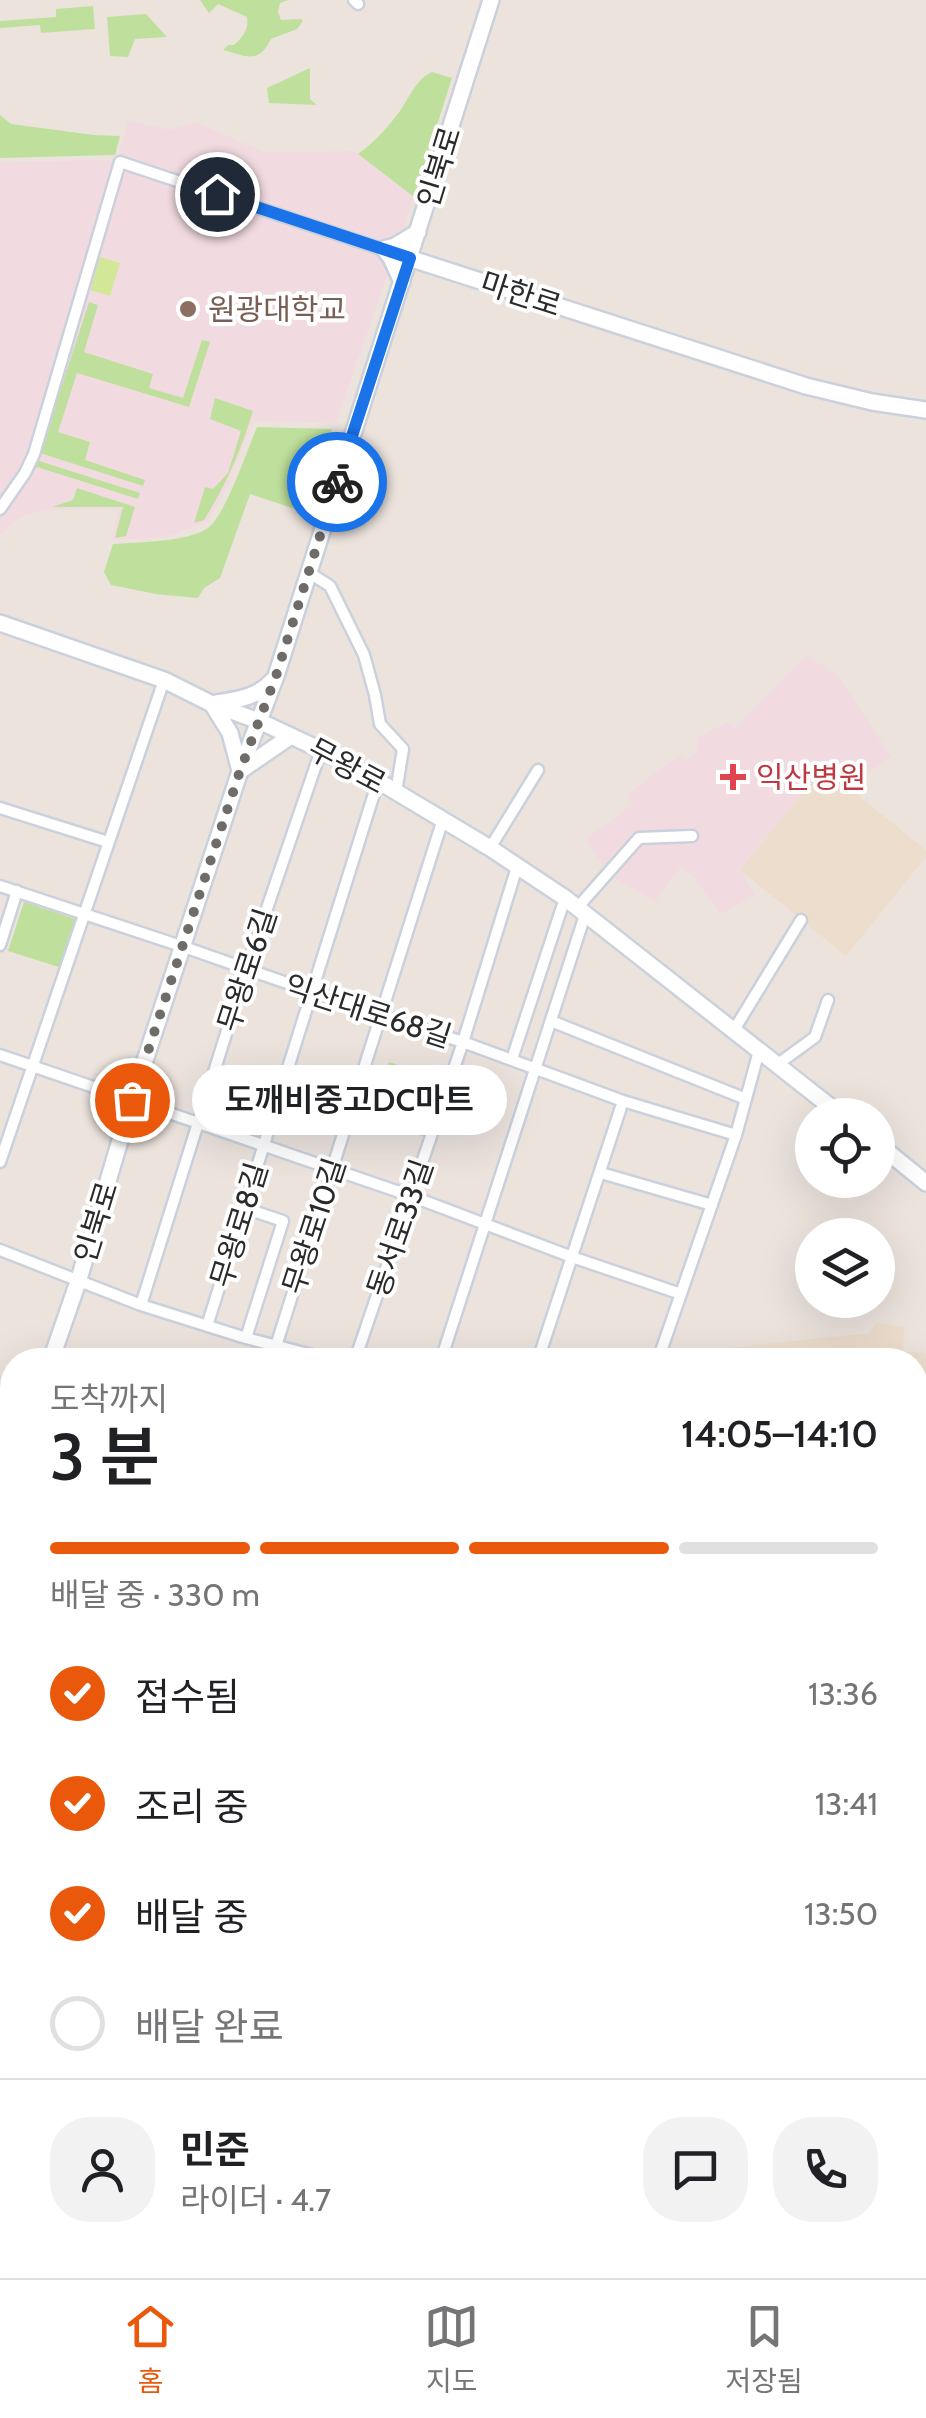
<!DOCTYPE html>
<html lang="ko">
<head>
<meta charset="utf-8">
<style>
	body { margin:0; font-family:Cabin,"Noto Sans KR",sans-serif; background:#f2f2f2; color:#202124; height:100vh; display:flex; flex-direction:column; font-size:38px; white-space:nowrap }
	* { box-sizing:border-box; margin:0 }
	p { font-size:32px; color:#757577 }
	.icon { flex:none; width:55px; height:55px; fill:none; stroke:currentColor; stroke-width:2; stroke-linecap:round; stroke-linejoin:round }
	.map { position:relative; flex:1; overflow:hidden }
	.drawer { position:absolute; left:0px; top:1348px; width:928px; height:932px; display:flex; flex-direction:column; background:#fff; border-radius:40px 40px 0 0; box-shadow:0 10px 40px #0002 }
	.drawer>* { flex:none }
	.buttons { position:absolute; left:795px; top:1098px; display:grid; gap:20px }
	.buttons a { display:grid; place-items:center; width:100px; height:100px; border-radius:50%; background:#fff; box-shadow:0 10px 40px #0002; font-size:50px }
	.pin { position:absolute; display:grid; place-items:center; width:85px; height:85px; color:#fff; margin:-42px; border:5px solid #fff; border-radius:50%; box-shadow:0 2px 10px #0007 }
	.courier { position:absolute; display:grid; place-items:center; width:100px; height:100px; margin:-50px; border:8px solid #1a73e8; border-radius:50%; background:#fff; color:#222; box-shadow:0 2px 12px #0007 }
	.bubble { position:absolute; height:70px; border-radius:35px; background:#fff; box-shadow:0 10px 40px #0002; font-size:32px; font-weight:600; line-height:70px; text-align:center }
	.head em { font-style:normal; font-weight:600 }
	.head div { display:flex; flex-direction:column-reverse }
	.head { display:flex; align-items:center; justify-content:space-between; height:170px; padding:0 50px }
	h1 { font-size:65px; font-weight:600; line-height:75px }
	.bar { display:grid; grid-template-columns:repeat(4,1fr); gap:15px 10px; align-content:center; height:120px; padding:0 50px }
	.bar i { height:12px; border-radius:8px; background:#e0e0e0 }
	.bar .on { background:#ea580c }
	.bar p { grid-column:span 4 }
	.line { display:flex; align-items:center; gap:25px; padding:0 50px; border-top:2px solid #e0e0e0 }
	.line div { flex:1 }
	.round { display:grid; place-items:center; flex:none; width:105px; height:105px; border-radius:40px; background:#f2f2f2 }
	ol { padding:0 50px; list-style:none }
	li { display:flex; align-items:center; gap:30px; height:110px }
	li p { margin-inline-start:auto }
	li .icon { padding:10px; border-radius:50%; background:#ea580c; color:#fff; stroke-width:4 }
	li:last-child { color:#757577 }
	li i { width:55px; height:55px; border:5px solid #e0e0e0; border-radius:50% }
	.menu { display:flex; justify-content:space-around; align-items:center; height:140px; border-top:2px solid #e0e0e0; background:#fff; font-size:28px; color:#757577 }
	.menu a { display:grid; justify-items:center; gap:5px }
	.menu .on { color:#ea580c }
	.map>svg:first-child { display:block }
	.education { fill:#edddcd }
	.medical { fill:#f2dbe0 }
	.green { fill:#bfe09c }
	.pitch { fill:#d3e798 }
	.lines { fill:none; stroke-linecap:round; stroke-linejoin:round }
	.street-casing { stroke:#cbd1dc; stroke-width:15 }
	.secondary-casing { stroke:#cbd1dc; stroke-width:20 }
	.street { stroke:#fff; stroke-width:10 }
	.secondary { stroke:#fff; stroke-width:15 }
	.done { stroke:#6e6b69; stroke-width:10; stroke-dasharray:0 18 }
	.route { stroke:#1a73e8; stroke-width:12 }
	.education-dot { fill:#8d6e63; stroke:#fff; stroke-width:4 }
	.health-dot { fill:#e0444e; stroke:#fff; stroke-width:4 }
	.labels { text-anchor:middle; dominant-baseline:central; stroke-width:8; stroke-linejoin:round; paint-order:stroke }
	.street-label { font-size:30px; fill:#2a2a2a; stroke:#fff }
	.education-label { font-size:30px; fill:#785e54; stroke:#fff; text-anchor:start }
	.health-label { font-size:30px; fill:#be3a42; stroke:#fff; text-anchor:start }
</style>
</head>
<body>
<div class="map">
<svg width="926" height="2278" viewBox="0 0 926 2278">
	<rect width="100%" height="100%" fill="#ece3dd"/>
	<path class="education" d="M823,767L926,850V857L846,956L740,870Z
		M876,1323L904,1327L903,1351L925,1353L926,1359V1665L915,1677V1360H681L684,1353L869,1333Z
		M0,2140L12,2144V2268H93L90,2278H0Z"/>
	<path class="medical" d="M128,120L169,130L196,122L264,152L353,151L414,197L336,423L253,421L228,487L207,522L169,536L111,541L119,509L43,510L19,518L0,535V162L117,160Z
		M806,655L839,676L891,757L848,787L823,768L740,869L755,895L721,914L694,878L681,867L655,901L609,875L586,839L633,804L627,795L679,755L685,761L697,751V738L728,722L735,728Z"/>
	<path class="green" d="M200,0H288L280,3L278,12L281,20L301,19L303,21L297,29L271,39C258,65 246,56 223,50L228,45H234C243,37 249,29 247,17L218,4L209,13Z
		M93,6L95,29L41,33L40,25L0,28V21L56,17V9Z
		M146,14L167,37L135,39L128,57L110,56L107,17Z
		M310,68V99L317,105L269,103L267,88Z
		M432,72L452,78L414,197L358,154C375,142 387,128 400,111C409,98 416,79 432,72Z
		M0,115L11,124L94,135L120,136L115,155L0,158Z
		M89,302L98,305L84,352L153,374L149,388L183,398L202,340L210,342L189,407L77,373L58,432L90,442L85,460L145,480L143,486L40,453Z
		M215,398L253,411C240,453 227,483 204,520L194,523L205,487L213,489L228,473L241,431L210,419Z
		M257,427L332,429L304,512L250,494L220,578L204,588L198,598L156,594L111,585L104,572L113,544C138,542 188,542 208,528C225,516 248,448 257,427Z
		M36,460L140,493L138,499L37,467L31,473L27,470Z
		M77,488L135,507L126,536L115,538L123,507H52L73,500Z
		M24,902L78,920L62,968L8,951Z
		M389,1062L446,1080L428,1138L370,1119Z"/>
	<path class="pitch" d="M100,257L120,263L110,296L90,290Z"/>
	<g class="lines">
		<g class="street-casing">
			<path id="street" d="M354,0L358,4
				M0,509L25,473L34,454L120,162L409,258
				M308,572L330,586L364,655L375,695L380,724L403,749L396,792
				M0,808L108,842
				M490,848L538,770
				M0,886L184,947L381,1016L463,1042L623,1101L736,1135
				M577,908L639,838L692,836
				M0,945L17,891
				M551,1021L746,1099
				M734,1030L801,920
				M0,1055L411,1196L572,1257L681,1294
				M512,1059L565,898
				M778,1064L815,1037L828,1000
				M0,1162L164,680
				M601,1173L712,1205
				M244,1208L283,1221L246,1338
				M0,1250L141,1305L246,1338L332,1360
				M141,1305L246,970L321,750
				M207,1326L378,781
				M276,1346L443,819
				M355,1360L463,1042L517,867
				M441,1360L585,915
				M538,1360L623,1101
				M658,1360L736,1135L759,1051
				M0,1541L12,1545
				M0,1578L12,1582
				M0,1680L12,1681
				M915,1698L926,1687
				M0,1787L12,1745
				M0,1905L12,1909
				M0,1960L12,1920
				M926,2042L923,2053L926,2054
				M198,2278L201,2268
				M406,2278L410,2268"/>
		</g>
		<g class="secondary-casing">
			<path id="secondary" d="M409,258L806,386L872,402L926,410
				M402,282L391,258L384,249L395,246L418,232
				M0,623L164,680L212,704L259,721L321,750L378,781L490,848L565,898L841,1115
				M216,703C237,700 258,697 272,681
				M212,704L230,733L240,771
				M240,771L291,736
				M878,1144L926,1183
				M51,1360L79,1279L132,1100L240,771L276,676L491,0
				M0,1513L12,1472
				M0,2129L12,2134
				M442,2268L473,2278"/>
		</g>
		<use href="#street" class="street"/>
		<use href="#secondary" class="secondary"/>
	</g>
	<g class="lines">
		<path class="done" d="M132,1100L240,771L276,676L337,482"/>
		<path class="route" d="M217,194L410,258L337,482"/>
	</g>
	<circle class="education-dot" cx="188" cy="309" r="10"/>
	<path class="health-dot" d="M728 762h10v10h10v10h-10v10h-10v-10h-10v-10h10z"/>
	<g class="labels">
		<g class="street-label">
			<text transform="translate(439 167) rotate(-73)">인북로</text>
			<text transform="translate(521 294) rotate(18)">마한로</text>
			<text transform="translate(347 766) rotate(28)">무왕로</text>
			<text transform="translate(247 970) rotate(-72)">무왕로6길</text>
			<text transform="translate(368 1011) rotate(18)">익산대로68길</text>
			<text transform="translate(96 1222) rotate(-73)">인북로</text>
			<text transform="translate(239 1225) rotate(-73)">무왕로8길</text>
			<text transform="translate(314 1226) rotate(-72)">무왕로10길</text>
			<text transform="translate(400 1228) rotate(-71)">동서로33길</text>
		</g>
		<g class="education-label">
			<text x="208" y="309">원광대학교</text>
		</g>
		<g class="health-label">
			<text x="756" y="777">익산병원</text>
		</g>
	</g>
</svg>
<div class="buttons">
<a><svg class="icon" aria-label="locate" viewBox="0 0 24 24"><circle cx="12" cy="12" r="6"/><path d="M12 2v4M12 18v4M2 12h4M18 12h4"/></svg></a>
<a><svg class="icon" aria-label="layers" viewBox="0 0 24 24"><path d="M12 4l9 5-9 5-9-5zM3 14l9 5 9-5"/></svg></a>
</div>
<div class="pin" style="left:132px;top:1100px;background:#ea580c"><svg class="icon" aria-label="bag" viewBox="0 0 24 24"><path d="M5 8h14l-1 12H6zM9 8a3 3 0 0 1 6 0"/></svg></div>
<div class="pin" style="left:217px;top:194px;background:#1f2937"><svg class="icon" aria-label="home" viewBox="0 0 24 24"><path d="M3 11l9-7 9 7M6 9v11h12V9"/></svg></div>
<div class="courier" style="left:337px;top:482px"><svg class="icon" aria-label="bike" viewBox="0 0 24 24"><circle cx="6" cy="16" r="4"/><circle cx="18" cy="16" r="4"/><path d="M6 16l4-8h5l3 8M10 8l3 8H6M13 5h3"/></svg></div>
<div class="bubble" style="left:192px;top:1065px;width:315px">도깨비중고DC마트</div>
<section class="drawer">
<div class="head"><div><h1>3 분</h1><p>도착까지</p></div><em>14:05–14:10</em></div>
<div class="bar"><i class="on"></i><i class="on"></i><i class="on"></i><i></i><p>배달 중 · 330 m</p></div>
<ol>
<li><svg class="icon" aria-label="check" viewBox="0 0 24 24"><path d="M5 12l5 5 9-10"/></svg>접수됨<p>13:36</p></li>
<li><svg class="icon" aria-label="check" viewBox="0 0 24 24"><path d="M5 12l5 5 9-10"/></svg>조리 중<p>13:41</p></li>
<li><svg class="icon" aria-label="check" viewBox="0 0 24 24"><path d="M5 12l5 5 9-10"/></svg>배달 중<p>13:50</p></li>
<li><i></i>배달 완료</li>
</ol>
<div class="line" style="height:180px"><a class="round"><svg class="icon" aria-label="person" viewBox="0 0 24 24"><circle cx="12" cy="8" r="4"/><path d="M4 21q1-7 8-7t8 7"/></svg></a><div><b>민준</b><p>라이더 · 4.7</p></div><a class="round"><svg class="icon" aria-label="chat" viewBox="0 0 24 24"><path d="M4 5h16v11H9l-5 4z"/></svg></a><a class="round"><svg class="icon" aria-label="phone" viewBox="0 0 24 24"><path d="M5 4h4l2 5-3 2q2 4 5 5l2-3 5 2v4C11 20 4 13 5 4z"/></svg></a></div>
</section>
</div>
<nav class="menu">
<a class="on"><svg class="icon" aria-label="home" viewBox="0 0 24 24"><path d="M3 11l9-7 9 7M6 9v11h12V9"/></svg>홈</a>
<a><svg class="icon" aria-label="map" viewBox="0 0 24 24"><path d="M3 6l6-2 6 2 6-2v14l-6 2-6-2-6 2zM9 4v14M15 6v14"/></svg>지도</a>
<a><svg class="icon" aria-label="saved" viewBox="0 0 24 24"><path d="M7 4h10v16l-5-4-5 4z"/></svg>저장됨</a>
</nav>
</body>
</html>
